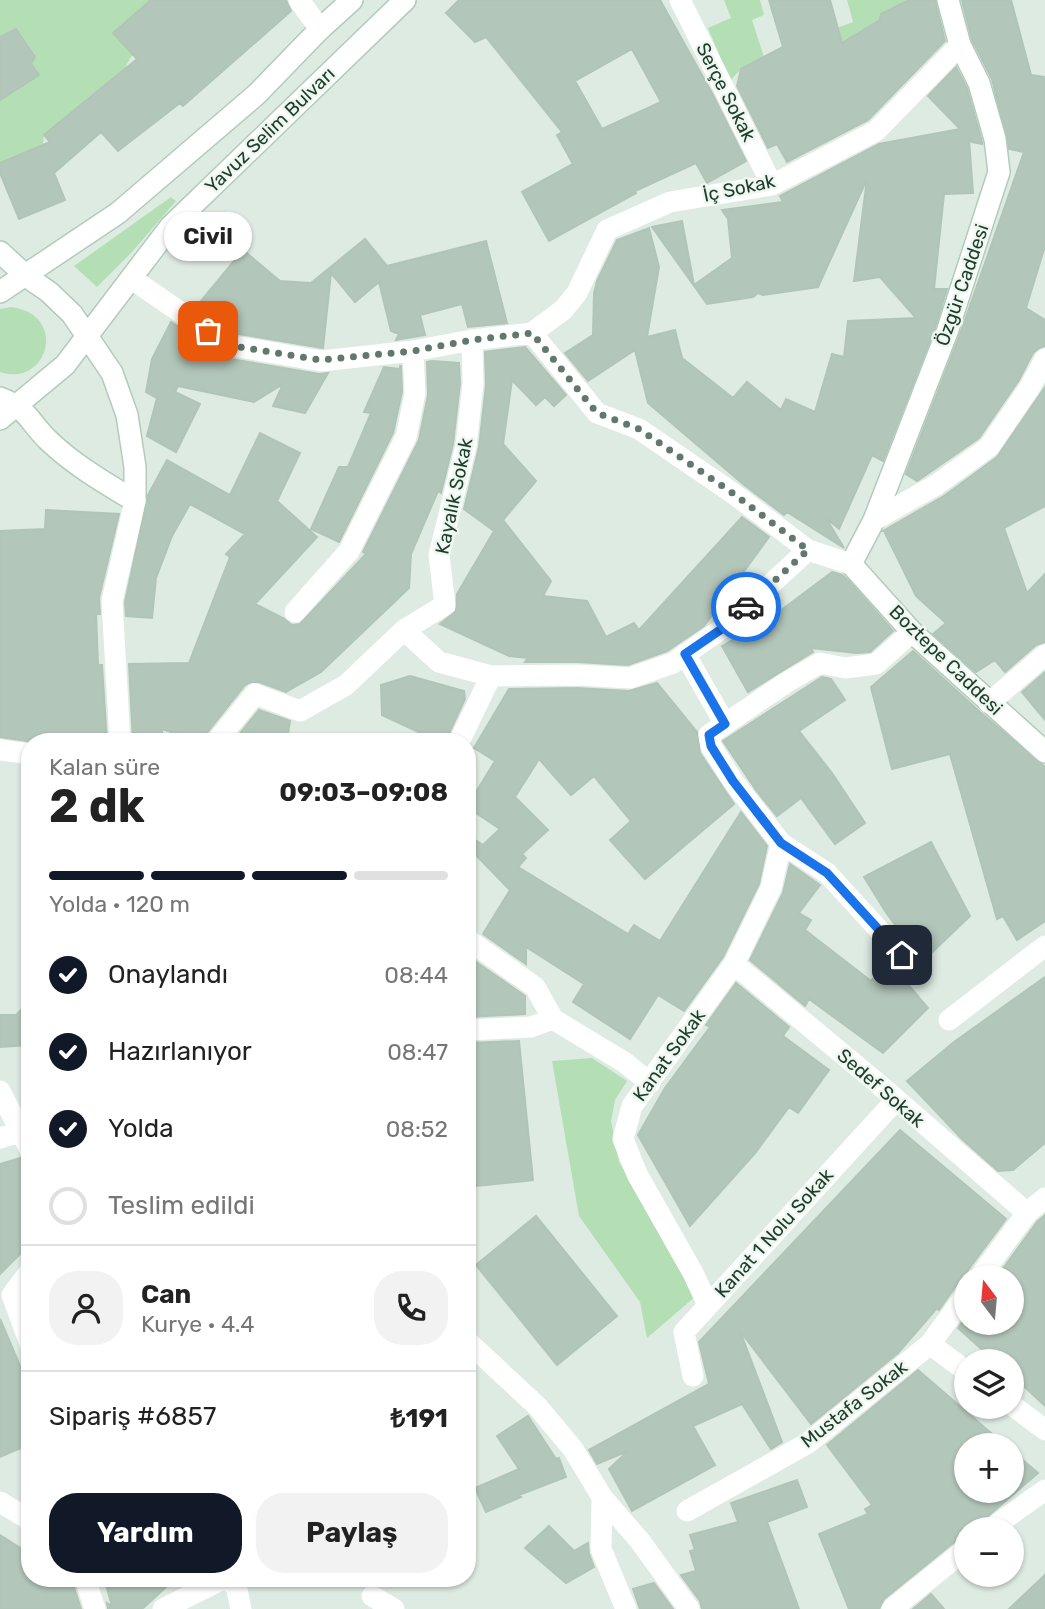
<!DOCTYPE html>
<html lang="tr">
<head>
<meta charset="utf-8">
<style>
	body { margin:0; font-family:Rubik,sans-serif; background:#f2f2f2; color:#222; height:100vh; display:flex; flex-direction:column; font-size:26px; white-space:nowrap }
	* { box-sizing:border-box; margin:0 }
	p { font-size:23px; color:#767676 }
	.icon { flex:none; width:38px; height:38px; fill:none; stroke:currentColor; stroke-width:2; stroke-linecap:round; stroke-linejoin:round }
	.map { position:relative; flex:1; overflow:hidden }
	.drawer { position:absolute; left:21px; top:733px; width:455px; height:854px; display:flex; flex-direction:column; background:#fff; border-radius:28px; box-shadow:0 2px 5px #0004 }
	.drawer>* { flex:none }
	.needle { width:46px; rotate:344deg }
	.controls { position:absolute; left:954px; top:1265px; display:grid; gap:14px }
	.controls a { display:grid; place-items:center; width:70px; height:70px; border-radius:50%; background:#fff; box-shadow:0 2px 5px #0004; font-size:35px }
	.pin { position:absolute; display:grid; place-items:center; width:60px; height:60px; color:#fff; margin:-30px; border-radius:14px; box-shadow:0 4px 10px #0006 }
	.courier { position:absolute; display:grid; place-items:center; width:70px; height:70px; margin:-35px; border:5px solid #1a73e8; border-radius:50%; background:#fff; color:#222; box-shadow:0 2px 9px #0007 }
	.bubble { position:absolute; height:49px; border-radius:24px; background:#fff; box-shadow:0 2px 5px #0004; font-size:23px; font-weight:700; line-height:49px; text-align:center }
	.head em { font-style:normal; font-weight:700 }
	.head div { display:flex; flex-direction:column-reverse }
	.head { display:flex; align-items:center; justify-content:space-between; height:119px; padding:0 28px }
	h1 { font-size:46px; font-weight:700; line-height:52px }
	.bar { display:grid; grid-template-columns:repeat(4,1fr); gap:10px 7px; align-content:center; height:84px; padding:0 28px }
	.bar i { height:9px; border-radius:5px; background:#e0e0e0 }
	.bar .selected { background:#111827 }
	.bar p { grid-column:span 4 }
	.line { display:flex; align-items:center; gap:18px; padding:0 28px; border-top:2px solid #e0e0e0 }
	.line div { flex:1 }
	.round { display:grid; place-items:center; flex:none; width:74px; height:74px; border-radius:28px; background:#f2f2f2 }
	ol { padding:0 28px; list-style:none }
	li { display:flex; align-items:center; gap:21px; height:77px }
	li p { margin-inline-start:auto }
	li .icon { padding:7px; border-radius:50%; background:#111827; color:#fff; stroke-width:4 }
	li:last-child { color:#767676 }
	li i { width:38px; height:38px; border:4px solid #e0e0e0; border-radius:50% }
	.action { display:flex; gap:14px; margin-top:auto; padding:14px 28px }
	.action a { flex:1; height:80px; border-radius:28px; background:#111827; color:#fff; font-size:28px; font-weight:700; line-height:80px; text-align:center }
	.action a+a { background:#f2f2f2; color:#222 }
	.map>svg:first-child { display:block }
	.green { fill:#b4dfb5 }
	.building { fill:#b3c6ba; stroke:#b0c5b7; stroke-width:2; fill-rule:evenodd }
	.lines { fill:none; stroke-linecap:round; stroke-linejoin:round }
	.secondary-casing { stroke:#b0ccbb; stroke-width:24 }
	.street { stroke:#fff; stroke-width:21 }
	.secondary { stroke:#fff; stroke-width:21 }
	.done { stroke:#61796c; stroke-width:7; stroke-dasharray:0 12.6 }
	.route { stroke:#1a73e8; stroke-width:9 }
	.labels { text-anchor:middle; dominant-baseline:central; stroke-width:5; stroke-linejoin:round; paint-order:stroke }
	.street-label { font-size:19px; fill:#1e3c2c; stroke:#eef7f0 }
</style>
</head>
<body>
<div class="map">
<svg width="1045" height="1609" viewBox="0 0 1045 1609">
	<rect width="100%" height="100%" fill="#deebe2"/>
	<path class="green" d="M0,0H151L133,54L124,69L44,135L43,145L0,163Z
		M724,0H760L764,15L752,20L764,57L741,69L730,81L708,28L731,18Z
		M847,0H909L881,14L880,20L842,46L781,49L853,22Z
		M171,197L176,201L132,252L97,287L74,266Z
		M11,307C69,314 48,388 0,372V309Z
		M592,1058L627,1081L615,1100L611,1121L619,1162L696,1296L647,1338L640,1302L579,1216L552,1061Z"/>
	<path class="building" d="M151,0H286L291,11L183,106L180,103L118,151L101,132L54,173L65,200L19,219L0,173V163L50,142L44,135L137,59L113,33Z
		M459,0H660L713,95L746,161L707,183L696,163L635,191L636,193L549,241L522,192L573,164L557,135L562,132L486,37L475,42L446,13ZM632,49L661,102L602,129L575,81Z
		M769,0H830L842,43L880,20L881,14L909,0H935L945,41L868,120L787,162L777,144L768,148L737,86L741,69L783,47Z
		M962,0H1011L1031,75L1045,77V246L1026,308L1045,320V346L1039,348L1033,353L1019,380L979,438L917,481L906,474L959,337L1024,152L1009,149L992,79L972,40Z
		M16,29L35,57L31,64L39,75L0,100V37Z
		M956,67L967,88L982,142V144L972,142L969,139L973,193L944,194L934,289H947L935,328L883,461L872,455L839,529L826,518L844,548L787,512L784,515L743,484L648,403L635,350L588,381L565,353L593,335L594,294L597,281L617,240L649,228L659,267L647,337L675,330L682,358L733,398L747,382L781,410L786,399L815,412L832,354L844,357L848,321L916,318L880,277L854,281L867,179L818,287L763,295L758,293L753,297L707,304L652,227L682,221L694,285L732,258L728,219L722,210L783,202L780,196L879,144L960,129L928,96Z
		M365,239L387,266L486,241L507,323L468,327L462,304L420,315L425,335L396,340L399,334L391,331L379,282L355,302L331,273L323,348L233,333L196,307L243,250L280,281L311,283Z
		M171,322L225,358L319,374L328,373L305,413L273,406L283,384L254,402L178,386L175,392L200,404L176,452L147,436L157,398L146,392L152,359Z
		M525,347L566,395L554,406L545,397L536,405L512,380L503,444L536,481L503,520L551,581L543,596L587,601L606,637L634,623L639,630L742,517L769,537L704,626L667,651L628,665L578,662H525L528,658L509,656L440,624L456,611L457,594L494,531L464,509L479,447L486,385L485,352Z
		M432,361L459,363L460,383L453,444L441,493L438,491L411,554L409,588L321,672L286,692L259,682H251L245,685L206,734L203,742L162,729V741L133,742L129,664L189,663L230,557L226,554L245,534L190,504L172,536L156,578L152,618L126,616L125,602L148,495L167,460L230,495L260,433L300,453L277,501L317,537L255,604L283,618L292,625L300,624L366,554L363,552L419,440L428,395L427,362Z
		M400,366H401L402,392L393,433L339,542L311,529L339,467H348L371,413L364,412L384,367L400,369Z
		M1045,387V506L1004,528L1027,593L1045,574V642L1036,645L1005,672L995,660L976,672L933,634L946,623L916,596L885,533L887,531H883L944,496L997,457Z
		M46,510L119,514L99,598L100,614H96L98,665H102L107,742H34L0,737V531L45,529Z
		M832,572L842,575L849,581L893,631L870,652L856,653L811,648L813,652L748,692L722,646L772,617Z
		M913,651L980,712L1045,767V921L1017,940L1003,916L997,919L950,754L892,769L871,687Z
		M1045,672V720L1022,692Z
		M410,676L464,691L465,699L445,742H440L382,715L381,685Z
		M822,677L831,679L845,700L799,731L832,773L865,823L835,844L801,798L777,816L755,789L758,784L754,787L723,741Z
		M657,683L697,732L700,753L734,804L645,879L610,840L631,821L594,776L571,795L539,759L515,797L548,830L522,854L526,858L518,867L628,934L634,925L660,941L741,812L767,846L759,884L723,957L684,1011L658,995L630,1039L573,1002L584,984L526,947V964L483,934L510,890L467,846L469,836L483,845L500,829L467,807L495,761L474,748L509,689L577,688L629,691Z
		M259,710L290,721L287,741L269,738L268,742H233Z
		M931,842L970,916L922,962L885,911L864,877Z
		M790,864L820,885L799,913L811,920L805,930L871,981L890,961L899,968H905L913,961L918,966L904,980L928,1008L883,1053L809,999L805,1006L750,960L783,893Z
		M469,957L525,996V1014L467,1017V960Z
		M1045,977V1143L1013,1170L998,1171L962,1139L907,1081L954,1042Z
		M736,983L789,1027L783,1036L829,1070L798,1113L789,1107L756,1152L690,1226L638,1135L665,1088L710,1027L706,1025Z
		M30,1001V1045L0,1047V1015H16Z
		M519,1041L533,1180L467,1187V1043Z
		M900,1130L1006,1219L968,1270L966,1282L955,1287L939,1310L937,1308L898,1353L811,1424L740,1331L782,1442L771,1449L742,1404L693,1426L715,1465L632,1511L609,1469L628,1451L597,1464L589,1450L709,1384L699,1342Z
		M20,1158L30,1163V1244L0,1274V1164Z
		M1045,1215V1406L1012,1375V1362H996L958,1328L966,1317V1323H1012V1278H996L1037,1222Z
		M536,1216L617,1316L557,1365L476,1265Z
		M0,1319L30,1389V1444L0,1457Z
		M918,1370L1006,1446H966V1491H1012V1451L1038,1473L972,1530H966L964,1536L958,1539L884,1599L879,1609H849L819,1534L868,1514L865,1509L872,1505L827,1445Z
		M528,1416L556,1459L559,1458L566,1477L519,1495L521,1497L486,1512L475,1488L519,1469L497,1436Z
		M797,1480L807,1507L767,1522L799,1609H702L700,1601L681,1575L696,1571L690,1551L695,1550L690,1535L738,1522L731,1503Z
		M549,1526L574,1551L588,1543L589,1554L594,1567L566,1583L525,1548Z
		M0,1535L30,1554V1578H68L72,1581L81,1609H0Z
		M1045,1575V1609H1009Z
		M104,1578H176L142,1609H108L107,1603L112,1606Z
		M654,1583L673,1609H640L633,1589Z
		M931,1594L944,1609H913Z"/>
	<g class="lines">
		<g class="secondary-casing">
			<path id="secondary" d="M948,0L960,45L979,83L995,139L999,172L947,332L874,520L851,564L912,632L1045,752
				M0,252L26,276L49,292L72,314L112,373L127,415L135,467V501
				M0,292L118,213L257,94L320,29L352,0
				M0,398C29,409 28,421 49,441C74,465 105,483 135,501
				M0,419L65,365L170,227L405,0"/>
		</g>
		<path class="street" d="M299,0L320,29
			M680,0L772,185
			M132,279L228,345L321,361L413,351L472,340L532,333
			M532,333L563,310L577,293L607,230L670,202L772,185L876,131L960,45
			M532,333L597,413L639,429L734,494L808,550L851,564
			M874,520L936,485L989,447L1030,387L1045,359
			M295,612L349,551L406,437L415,393L413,351
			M404,630L445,605L439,555L466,446L473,384L472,340
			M685,654L725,724L709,735L711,746L733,781L781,843L827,873L902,955
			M989,703L1045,655
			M725,724L787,682L820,663L845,668L876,664L912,632
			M120,742L112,601L135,501
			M216,742L255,694L300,711L346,685L404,630L439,662L491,676L577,675L630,678L673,663L723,628L808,550
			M459,742L491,676
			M0,750L30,754
			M467,939L535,987L553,1019L624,1062L650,1083
			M734,964L875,1081L1027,1213
			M949,1020L1045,946
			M467,1030L531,1027L553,1019
			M0,1091L30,1150
			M0,1138L21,1131L30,1121
			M30,1271L12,1295L30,1344
			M979,1278L1027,1213L1045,1198
			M708,1305L693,1273L637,1174L623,1139L632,1106L734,964L771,888L781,843
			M467,1341L537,1406L573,1449L602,1497L640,1541L689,1609
			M930,1344L966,1371
			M693,1376L684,1332L896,1100
			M1012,1405L1045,1430
			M602,1497L601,1549L626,1609
			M0,1502L30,1520
			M687,1511L808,1443L930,1344L966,1295
			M989,1530L1045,1490
			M85,1578L95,1609
			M372,1596L394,1609
			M163,1609L223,1579L236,1585L241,1609
			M892,1609L966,1549"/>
		<use href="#secondary" class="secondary"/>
	</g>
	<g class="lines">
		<path class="done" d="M208,331L228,345L321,360L413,351L472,340L532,333L597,413L639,429L734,494L808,550L746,607"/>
		<path class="route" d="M746,607L723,628L685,654L725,724L709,735L711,746L733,781L781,843L827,873L902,955"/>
	</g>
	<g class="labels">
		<g class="street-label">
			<text transform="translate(726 92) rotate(63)">Serçe Sokak</text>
			<text transform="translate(270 130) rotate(-44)">Yavuz Selim Bulvarı</text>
			<text transform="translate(739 188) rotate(-12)">İç Sokak</text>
			<text transform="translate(962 285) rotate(-71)">Özgür Caddesi</text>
			<text transform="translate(454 496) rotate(-78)">Kayalık Sokak</text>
			<text transform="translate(946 660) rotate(44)">Boztepe Caddesi</text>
			<text transform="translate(669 1055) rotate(-54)">Kanat Sokak</text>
			<text transform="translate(881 1088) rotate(41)">Sedef Sokak</text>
			<text transform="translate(774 1233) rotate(-48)">Kanat 1 Nolu Sokak</text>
			<text transform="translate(854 1404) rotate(-38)">Mustafa Sokak</text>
		</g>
	</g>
</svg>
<div class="controls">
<a><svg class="needle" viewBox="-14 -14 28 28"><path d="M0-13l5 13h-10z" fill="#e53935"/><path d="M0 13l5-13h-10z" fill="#767676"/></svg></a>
<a><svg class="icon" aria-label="layers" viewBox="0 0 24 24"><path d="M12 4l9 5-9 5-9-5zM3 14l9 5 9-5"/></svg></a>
<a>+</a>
<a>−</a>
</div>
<div class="pin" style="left:208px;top:331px;background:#ea580c"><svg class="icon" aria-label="bag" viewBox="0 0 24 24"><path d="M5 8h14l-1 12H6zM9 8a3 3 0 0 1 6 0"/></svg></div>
<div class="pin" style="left:902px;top:955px;background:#1f2937"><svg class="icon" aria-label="home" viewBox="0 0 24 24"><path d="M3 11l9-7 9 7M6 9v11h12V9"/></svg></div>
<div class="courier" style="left:746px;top:607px"><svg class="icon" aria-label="car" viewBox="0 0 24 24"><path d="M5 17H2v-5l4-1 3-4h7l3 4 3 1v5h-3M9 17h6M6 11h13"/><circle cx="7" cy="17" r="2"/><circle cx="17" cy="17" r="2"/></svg></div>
<div class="bubble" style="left:164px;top:212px;width:88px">Civil</div>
<section class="drawer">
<div class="head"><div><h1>2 dk</h1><p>Kalan süre</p></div><em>09:03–09:08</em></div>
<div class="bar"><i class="selected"></i><i class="selected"></i><i class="selected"></i><i></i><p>Yolda · 120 m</p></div>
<ol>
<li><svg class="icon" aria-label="check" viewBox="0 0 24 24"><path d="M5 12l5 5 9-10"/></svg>Onaylandı<p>08:44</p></li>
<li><svg class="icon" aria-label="check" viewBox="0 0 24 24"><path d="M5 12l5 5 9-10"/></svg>Hazırlanıyor<p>08:47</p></li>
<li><svg class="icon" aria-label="check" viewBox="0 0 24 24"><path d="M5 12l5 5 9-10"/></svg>Yolda<p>08:52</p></li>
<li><i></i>Teslim edildi</li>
</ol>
<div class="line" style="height:126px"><a class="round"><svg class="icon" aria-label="person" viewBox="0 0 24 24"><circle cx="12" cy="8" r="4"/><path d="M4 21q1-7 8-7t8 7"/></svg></a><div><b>Can</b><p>Kurye · 4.4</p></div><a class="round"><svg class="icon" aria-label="phone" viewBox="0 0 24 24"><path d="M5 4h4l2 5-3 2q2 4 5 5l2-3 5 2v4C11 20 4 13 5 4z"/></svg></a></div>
<div class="line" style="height:91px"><div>Sipariş #6857</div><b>₺191</b></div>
<div class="action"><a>Yardım</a><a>Paylaş</a></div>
</section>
</div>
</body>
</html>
